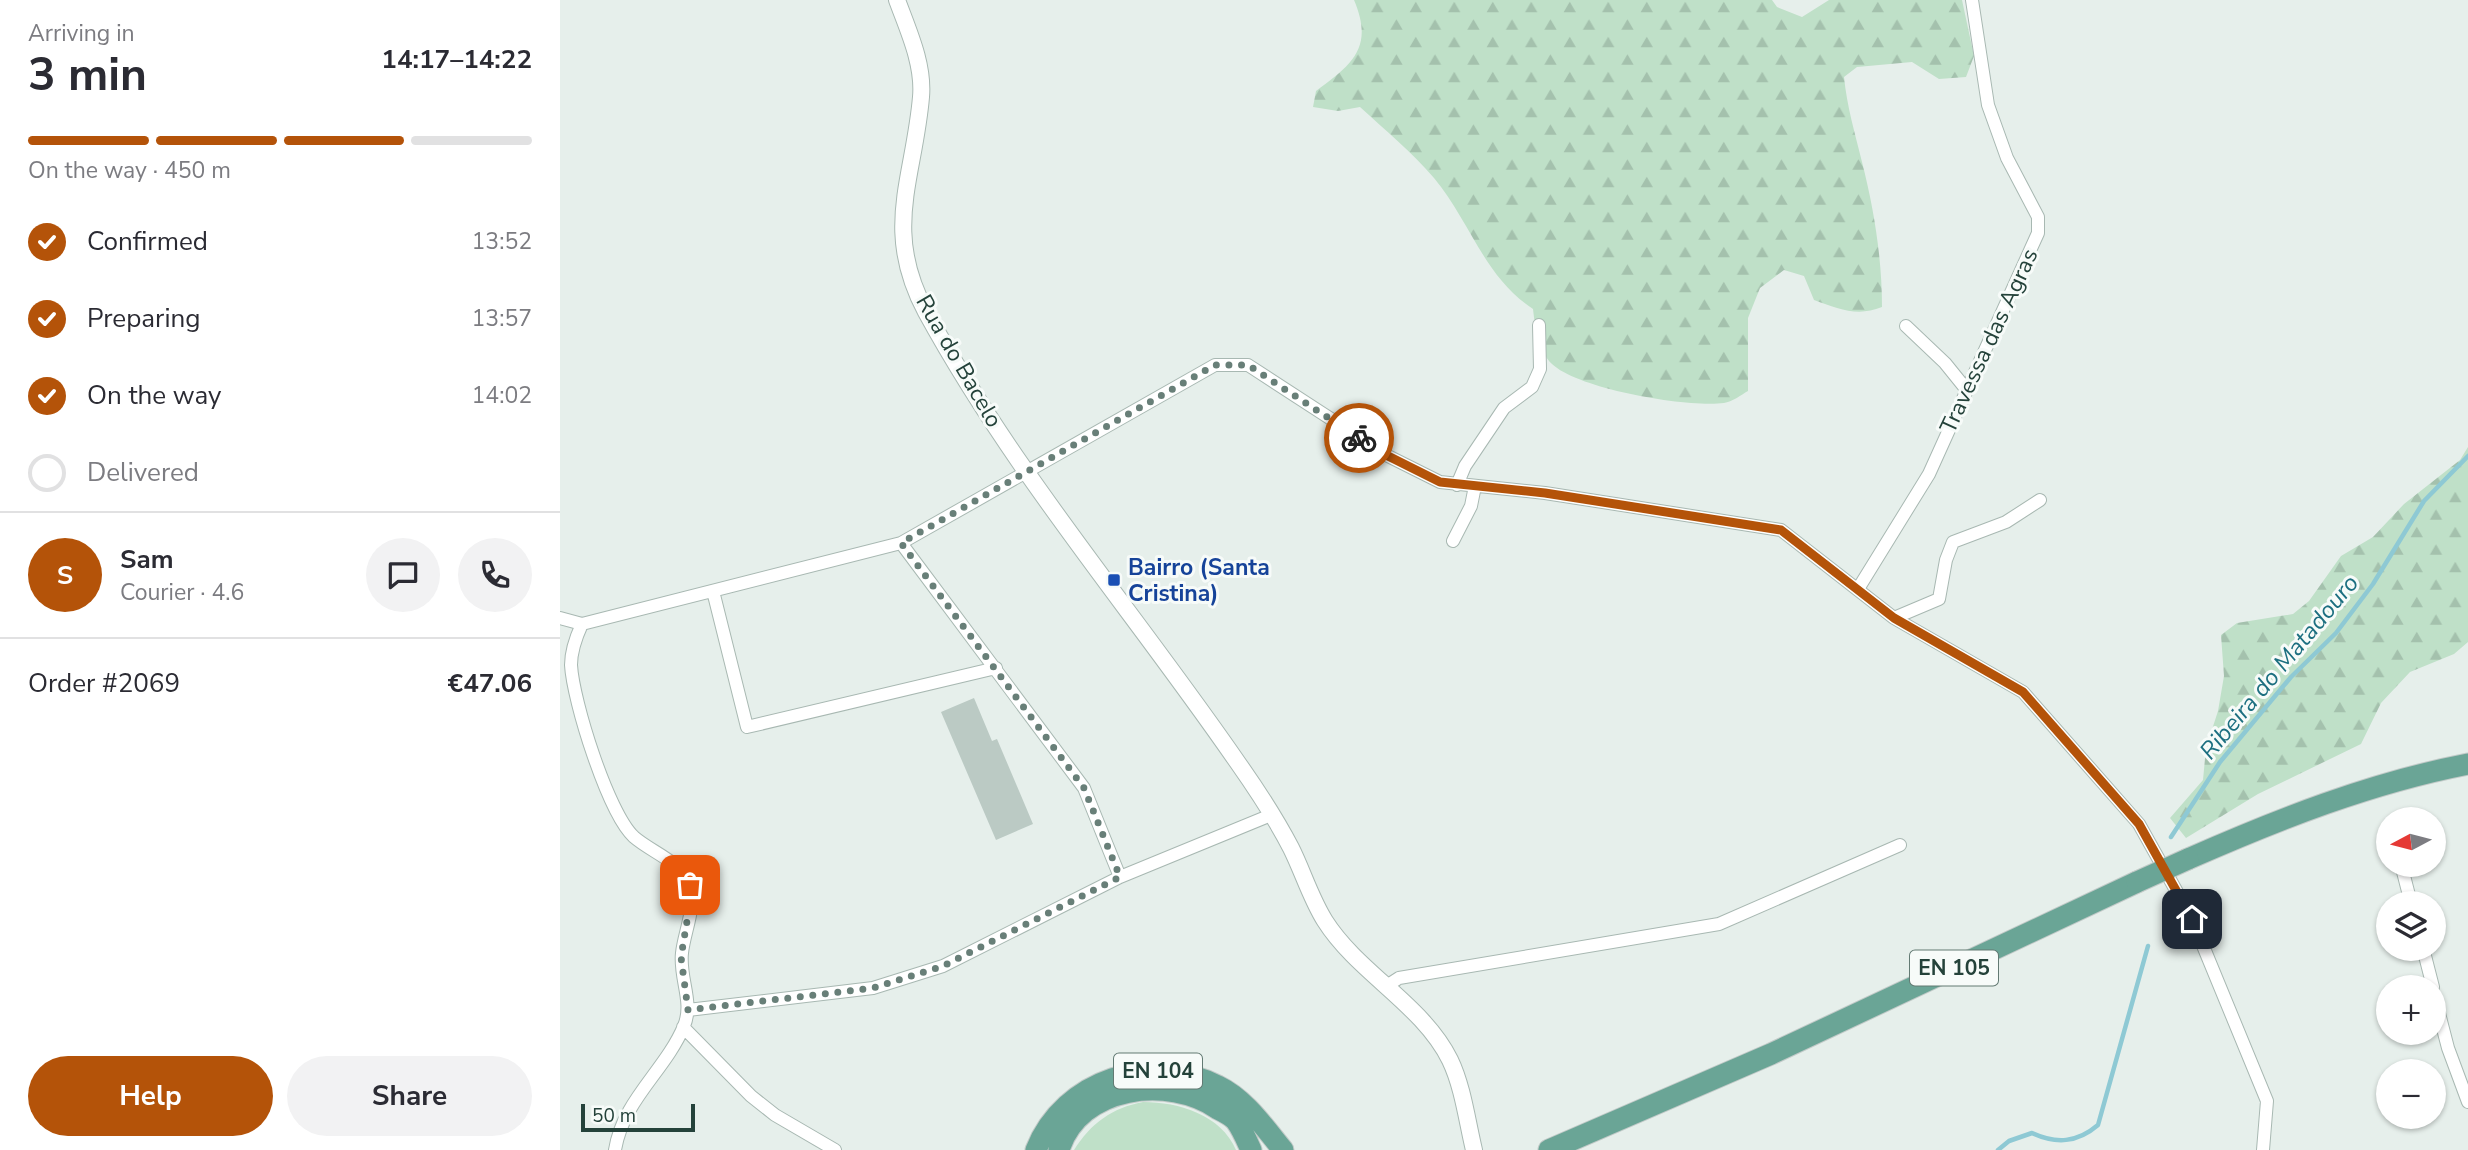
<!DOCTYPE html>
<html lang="en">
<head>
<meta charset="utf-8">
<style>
	body { margin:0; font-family:"Nunito Sans",sans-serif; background:#f2f2f3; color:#2b2b33; height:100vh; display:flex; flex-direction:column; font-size:26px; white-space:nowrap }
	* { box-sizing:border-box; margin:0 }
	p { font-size:23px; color:#7c7c81 }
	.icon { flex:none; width:38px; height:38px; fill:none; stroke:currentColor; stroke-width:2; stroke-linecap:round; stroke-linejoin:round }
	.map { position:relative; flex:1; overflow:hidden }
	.details { display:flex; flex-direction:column; background:#fff; width:560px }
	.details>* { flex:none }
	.needle { width:46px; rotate:263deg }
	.controls { position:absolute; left:1816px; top:807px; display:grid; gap:14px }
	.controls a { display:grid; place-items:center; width:70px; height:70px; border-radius:50%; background:#fff; box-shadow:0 2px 5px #0004; font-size:35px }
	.scale { position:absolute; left:21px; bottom:18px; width:114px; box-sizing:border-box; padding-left:7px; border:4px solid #24423a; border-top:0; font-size:19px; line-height:24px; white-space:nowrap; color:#24423a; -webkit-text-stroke:5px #f7fbf9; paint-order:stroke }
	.pin { position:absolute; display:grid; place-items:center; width:60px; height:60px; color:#fff; margin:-30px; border-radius:14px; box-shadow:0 4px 10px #0006 }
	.courier { position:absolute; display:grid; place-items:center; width:70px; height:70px; margin:-35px; border:5px solid #b45309; border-radius:50%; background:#fff; color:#222; box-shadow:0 2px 9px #0007 }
	.overview em { font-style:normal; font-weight:700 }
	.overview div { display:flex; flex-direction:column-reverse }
	.overview { display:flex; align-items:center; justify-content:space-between; height:119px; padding:0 28px }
	h1 { font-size:46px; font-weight:700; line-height:52px }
	.bar { display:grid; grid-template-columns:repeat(4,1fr); gap:10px 7px; align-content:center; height:84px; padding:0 28px }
	.bar i { height:9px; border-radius:5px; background:#e1e1e2 }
	.bar .active { background:#b45309 }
	.bar p { grid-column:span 4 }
	.line { display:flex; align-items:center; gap:18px; padding:0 28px; border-top:2px solid #e1e1e2 }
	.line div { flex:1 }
	.round { display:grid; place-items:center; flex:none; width:74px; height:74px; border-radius:37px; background:#f2f2f3 }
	ol { padding:0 28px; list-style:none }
	li { display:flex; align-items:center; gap:21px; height:77px }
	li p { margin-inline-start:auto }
	li .icon { padding:7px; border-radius:50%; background:#b45309; color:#fff; stroke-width:4 }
	li:last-child { color:#7c7c81 }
	li i { width:38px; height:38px; border:4px solid #e1e1e2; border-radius:50% }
	.cta { display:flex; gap:14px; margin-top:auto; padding:14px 28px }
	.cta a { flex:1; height:80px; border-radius:42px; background:#b45309; color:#fff; font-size:28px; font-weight:700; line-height:80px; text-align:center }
	.cta a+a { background:#f2f2f3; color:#2b2b33 }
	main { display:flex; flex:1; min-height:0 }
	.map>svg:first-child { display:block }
	.grass { fill:#bfe0c8 }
	.forest { fill:url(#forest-firs) }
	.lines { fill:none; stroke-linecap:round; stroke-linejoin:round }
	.stream { stroke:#8ec9d4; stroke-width:4.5 }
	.building { fill:#bbcac4 }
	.minor-casing { stroke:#a8b8b2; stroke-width:14 }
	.tertiary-casing { stroke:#a8b8b2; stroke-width:18 }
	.primary-casing { stroke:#c2cac8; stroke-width:23 }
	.minor { stroke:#fff; stroke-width:12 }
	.tertiary { stroke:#fff; stroke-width:16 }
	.primary { stroke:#6aa596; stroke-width:21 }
	.primary-bridge-casing { stroke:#c2cac8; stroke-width:23; stroke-linecap:butt }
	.primary-bridge { stroke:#6aa596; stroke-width:21 }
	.done { stroke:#687f78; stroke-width:7; stroke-dasharray:0 12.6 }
	.route { stroke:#b45309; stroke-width:9 }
	.transit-dot { fill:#1a4fb4; stroke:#f7fbf9; stroke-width:2.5 }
	.labels { text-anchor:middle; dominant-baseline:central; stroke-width:6; stroke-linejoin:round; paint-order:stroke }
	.shield { fill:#f7fbf9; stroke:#637a73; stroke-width:2 }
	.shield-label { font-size:21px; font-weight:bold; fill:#24423a }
	.street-label { font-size:23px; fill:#24423a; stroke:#f7fbf9 }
	.transit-label { font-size:23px; font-weight:bold; fill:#164399; stroke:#f7fbf9; text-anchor:start }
	.water-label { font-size:24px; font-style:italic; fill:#1c6f80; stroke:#f7fbf9 }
</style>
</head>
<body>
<main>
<section class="details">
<div class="overview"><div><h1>3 min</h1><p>Arriving in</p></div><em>14:17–14:22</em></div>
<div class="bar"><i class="active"></i><i class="active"></i><i class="active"></i><i></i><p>On the way · 450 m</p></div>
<ol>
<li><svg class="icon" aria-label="check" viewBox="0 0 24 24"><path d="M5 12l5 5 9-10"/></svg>Confirmed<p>13:52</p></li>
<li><svg class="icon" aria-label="check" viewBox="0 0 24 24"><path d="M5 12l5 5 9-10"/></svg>Preparing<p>13:57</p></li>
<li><svg class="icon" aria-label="check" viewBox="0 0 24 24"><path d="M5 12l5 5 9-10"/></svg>On the way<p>14:02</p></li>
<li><i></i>Delivered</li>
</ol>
<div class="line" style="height:126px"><b class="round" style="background:#b45309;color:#fff">S</b><div><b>Sam</b><p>Courier · 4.6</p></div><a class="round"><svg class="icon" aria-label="chat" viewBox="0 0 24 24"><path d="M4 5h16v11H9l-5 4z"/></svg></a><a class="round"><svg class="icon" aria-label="phone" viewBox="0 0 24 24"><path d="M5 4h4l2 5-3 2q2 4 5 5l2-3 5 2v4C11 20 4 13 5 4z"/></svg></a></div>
<div class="line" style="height:91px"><div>Order #2069</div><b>€47.06</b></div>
<div class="cta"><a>Help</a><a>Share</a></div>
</section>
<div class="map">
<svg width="1908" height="1150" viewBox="0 0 1908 1150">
	<defs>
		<pattern id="forest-firs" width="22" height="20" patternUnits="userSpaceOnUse" patternTransform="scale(1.75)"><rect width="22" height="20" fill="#bfe0c8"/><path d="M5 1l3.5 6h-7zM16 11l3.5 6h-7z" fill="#a4c1ad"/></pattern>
	</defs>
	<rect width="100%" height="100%" fill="#e6efeb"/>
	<path class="grass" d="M583,1102C619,1102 661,1115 676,1150H514C531,1123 552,1108 583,1102Z"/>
	<path class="forest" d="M794,0H1212L1217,7L1242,17L1269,0H1402L1414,56L1406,77L1379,79L1352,62L1297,67L1284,77C1287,107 1295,133 1302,162C1314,209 1322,258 1322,307C1298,317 1278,309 1254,300L1244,276L1224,270L1200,288L1188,318V391C1181,395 1172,402 1164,403C1128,408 1018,389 992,364C978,351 975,326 973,309C924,277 910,221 874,178C852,152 825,130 800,107L778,111L753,107L756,91C793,64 814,47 794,0Z
		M1908,447V642L1894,654L1850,672L1821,703L1801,744L1698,794L1626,838L1610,818L1643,780L1646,748L1658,711L1664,676L1661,635L1677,623L1733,614L1749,601L1781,556L1813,537L1844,504L1900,460Z"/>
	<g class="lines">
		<path class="stream" d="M1611,837L1660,762L1731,677L1776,633L1813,584L1864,501L1908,456
			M1438,1150L1449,1141L1472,1133C1496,1144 1517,1143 1538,1125L1588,946"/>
	</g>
	<path class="building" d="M414,698L432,741L437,739L473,824L436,840L381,712Z"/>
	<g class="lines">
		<g class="minor-casing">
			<path id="minor" d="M1346,326L1385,363L1406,389
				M897,485L905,466L944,408L972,387L980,369L979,325
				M893,541L911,506L915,486
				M341,543L524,788L560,877
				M1298,589L1369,474L1478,233V217L1447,158L1428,105L1412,0
				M153,591L187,727L436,668
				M0,618L22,624
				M1334,618L1379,599L1386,560L1393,542L1446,522L1480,500
				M22,624L341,543L655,365H688L828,456L880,482L985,493L1221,530L1334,618L1463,692L1579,824L1632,919L1707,1101L1703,1150
				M22,624C16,637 11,650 11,665C13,701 48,813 74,837C91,852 122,862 130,885C137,904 124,933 122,953C119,978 134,1002 124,1026C105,1071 63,1100 55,1150
				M1842,868L1851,903
				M1863,948L1873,987
				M825,987L839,978L1159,924L1340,845
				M1874,994L1888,1048L1908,1102
				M128,1010L313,988L383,966L560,877L711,815
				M123,1027L191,1096L215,1115L275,1150"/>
		</g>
		<g class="tertiary-casing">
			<path id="tertiary" d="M337,0C348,30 364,64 361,97C354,179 322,230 366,312C454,473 574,612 678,763C697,790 716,819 731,848C743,872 751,899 765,921C798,973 863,1005 890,1060C903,1087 907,1121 914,1150"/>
		</g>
		<g class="primary-casing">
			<path id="primary" d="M1628,859C1719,819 1810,783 1908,764
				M476,1150C504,1079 592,1052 658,1086C685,1099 704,1127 723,1150
				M499,1150C519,1085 609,1075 658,1109C664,1112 672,1116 676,1121C682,1129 687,1141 691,1150
				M989,1150L1211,1054L1577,882"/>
		</g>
		<use href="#minor" class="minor"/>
		<use href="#tertiary" class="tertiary"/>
		<use href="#primary" class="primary"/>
		<g class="primary-bridge-casing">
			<path id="primary-bridge" d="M1577,882L1628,859"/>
		</g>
		<use href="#primary-bridge" class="primary-bridge"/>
	</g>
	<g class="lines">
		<path class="done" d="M130,885L131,897L121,957L128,1010L313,988L383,966L560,877L524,788L341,543L655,365H688L799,438"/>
		<path class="route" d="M799,438L828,456L880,482L985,493L1221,530L1334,618L1463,692L1579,824L1632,919"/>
	</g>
	<rect class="transit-dot" x="547" y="573" width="14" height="14" rx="3.5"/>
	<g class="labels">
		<g class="shield">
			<rect x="1350" y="950.5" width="88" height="35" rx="5"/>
			<rect x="554" y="1053.5" width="88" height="35" rx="5"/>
		</g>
		<g class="shield-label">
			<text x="1394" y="968">EN 105</text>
			<text x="598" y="1071">EN 104</text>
		</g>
		<g class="street-label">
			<text transform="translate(1429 341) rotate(-65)">Travessa das Agras</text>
			<text transform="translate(399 361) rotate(60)">Rua do Bacelo</text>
		</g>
		<g class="transit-label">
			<text x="568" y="567">Bairro (Santa<tspan x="568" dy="26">Cristina)</tspan></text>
		</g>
		<g class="water-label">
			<text transform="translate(1719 667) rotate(-50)">Ribeira do Matadouro</text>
		</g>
	</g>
</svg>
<div class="controls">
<a><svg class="needle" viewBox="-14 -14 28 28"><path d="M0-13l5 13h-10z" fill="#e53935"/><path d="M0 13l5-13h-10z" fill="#7c7c81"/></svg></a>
<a><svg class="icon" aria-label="layers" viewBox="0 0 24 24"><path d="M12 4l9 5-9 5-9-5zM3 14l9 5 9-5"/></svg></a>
<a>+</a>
<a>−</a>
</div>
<div class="scale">50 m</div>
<div class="pin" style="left:130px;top:885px;background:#ea580c"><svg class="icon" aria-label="bag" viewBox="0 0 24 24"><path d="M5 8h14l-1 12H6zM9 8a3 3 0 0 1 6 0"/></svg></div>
<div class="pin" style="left:1632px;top:919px;background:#1f2937"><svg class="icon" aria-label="home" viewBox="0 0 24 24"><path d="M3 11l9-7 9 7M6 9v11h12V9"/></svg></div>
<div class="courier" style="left:799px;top:438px"><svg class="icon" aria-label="bike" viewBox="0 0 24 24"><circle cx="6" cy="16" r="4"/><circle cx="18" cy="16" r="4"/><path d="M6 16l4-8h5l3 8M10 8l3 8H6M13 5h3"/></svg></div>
</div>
</main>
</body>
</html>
